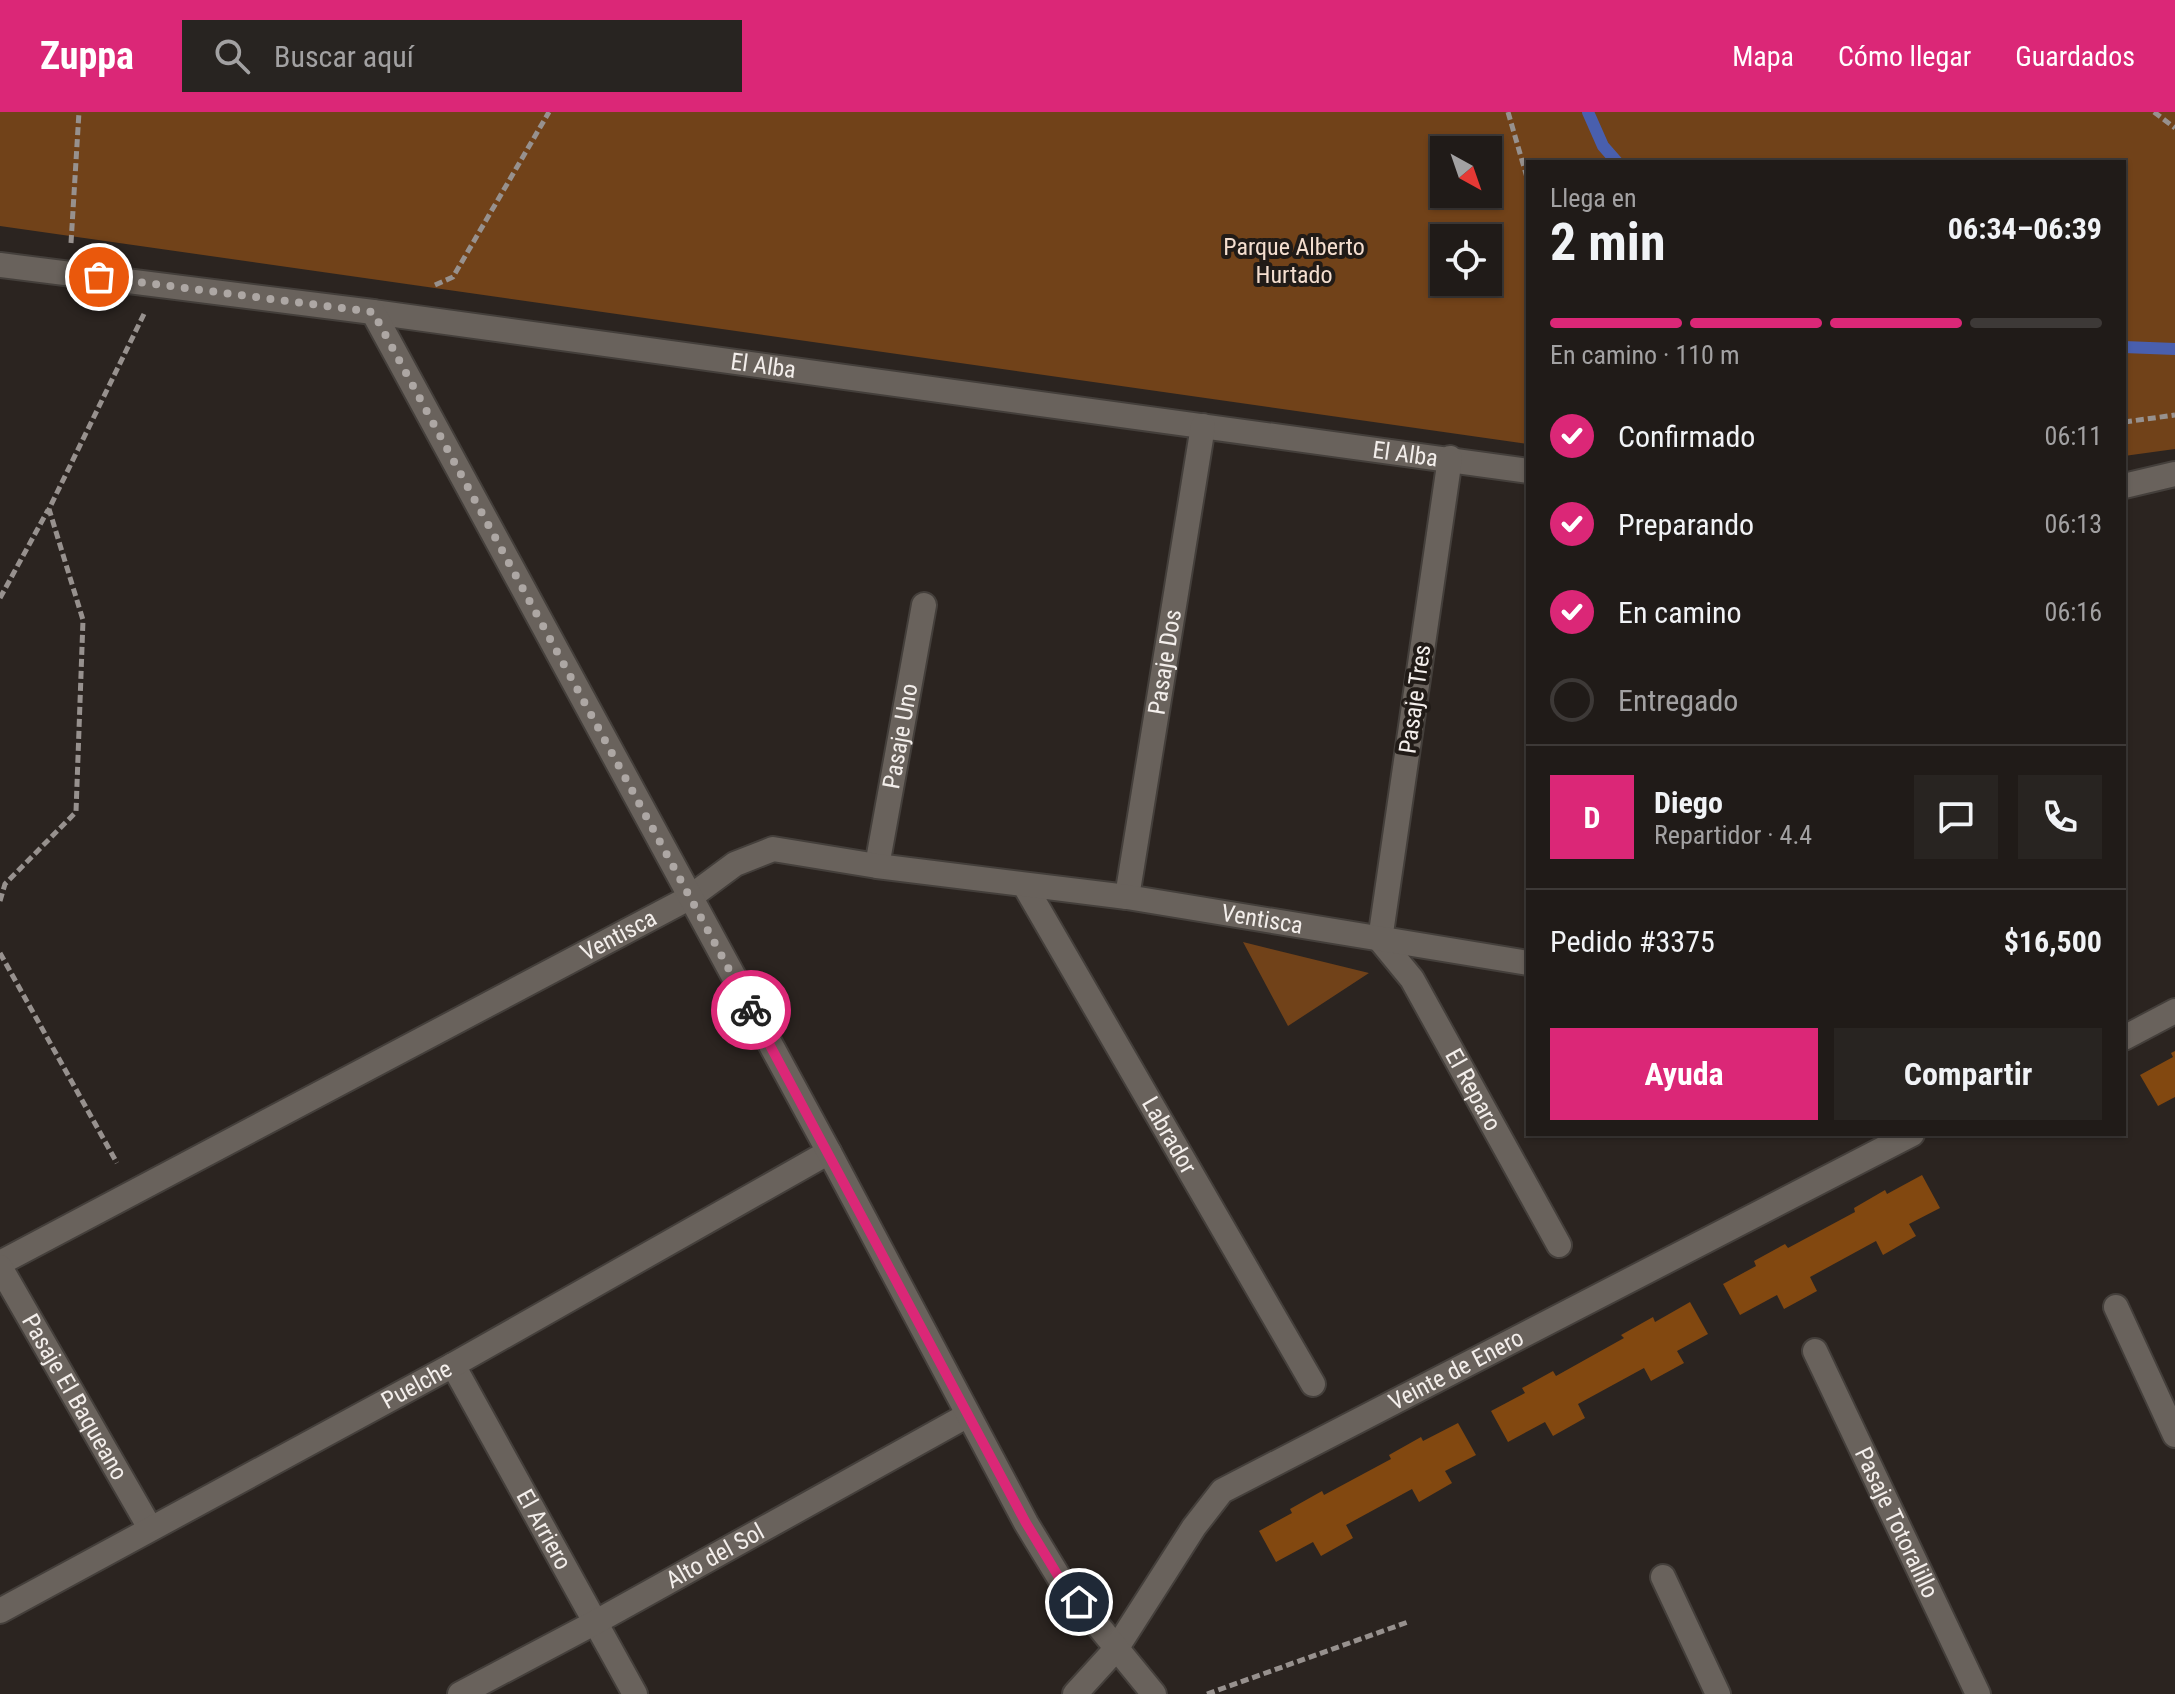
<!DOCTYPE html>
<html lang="es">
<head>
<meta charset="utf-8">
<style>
	body { margin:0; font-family:"Roboto Condensed",sans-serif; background:#282421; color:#f1f3f6; height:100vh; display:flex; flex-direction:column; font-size:30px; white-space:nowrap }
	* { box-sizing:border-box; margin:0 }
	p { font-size:26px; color:#a2a1a2 }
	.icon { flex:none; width:44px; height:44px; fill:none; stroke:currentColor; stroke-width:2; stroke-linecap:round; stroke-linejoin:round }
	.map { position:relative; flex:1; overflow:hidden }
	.details { position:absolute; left:1526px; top:48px; width:600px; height:976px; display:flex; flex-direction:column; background:#201b18; border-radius:0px; box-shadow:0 2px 6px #0004,0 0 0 2px #3d3937 }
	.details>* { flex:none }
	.needle { width:52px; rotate:140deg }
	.buttons { position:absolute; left:1430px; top:24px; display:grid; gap:16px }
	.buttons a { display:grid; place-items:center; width:72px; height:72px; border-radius:0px; background:#201b18; box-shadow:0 2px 6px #0004,0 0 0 2px #3d3937; font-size:40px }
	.pin { position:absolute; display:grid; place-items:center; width:68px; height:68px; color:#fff; margin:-34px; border:4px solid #fff; border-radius:50%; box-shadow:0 2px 8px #0007 }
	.courier { position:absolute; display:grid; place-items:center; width:80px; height:80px; margin:-40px; border:6px solid #db2777; border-radius:50%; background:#fff; color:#222; box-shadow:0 2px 10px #0007 }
	.headline em { font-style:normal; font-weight:700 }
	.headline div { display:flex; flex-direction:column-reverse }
	.headline { display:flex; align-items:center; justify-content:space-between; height:136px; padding:0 24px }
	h1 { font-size:52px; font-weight:700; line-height:60px }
	.bar { display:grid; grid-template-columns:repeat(4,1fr); gap:12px 8px; align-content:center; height:96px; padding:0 24px }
	.bar i { height:10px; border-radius:6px; background:#3d3937 }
	.bar .on { background:#db2777 }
	.bar p { grid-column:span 4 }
	.line { display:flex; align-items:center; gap:20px; padding:0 24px; border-top:2px solid #3d3937 }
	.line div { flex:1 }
	.round { display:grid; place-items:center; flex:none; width:84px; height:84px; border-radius:0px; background:#282421 }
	ol { padding:0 24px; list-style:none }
	li { display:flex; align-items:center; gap:24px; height:88px }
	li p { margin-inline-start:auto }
	li .icon { padding:8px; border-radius:50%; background:#db2777; color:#fff; stroke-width:4 }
	li:last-child { color:#a2a1a2 }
	li i { width:44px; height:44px; border:4px solid #3d3937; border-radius:50% }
	.button { display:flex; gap:16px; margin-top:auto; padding:16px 24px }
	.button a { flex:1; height:92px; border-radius:0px; background:#db2777; color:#fff; font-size:32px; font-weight:700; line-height:92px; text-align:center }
	.button a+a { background:#282421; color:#f1f3f6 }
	header { display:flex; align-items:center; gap:48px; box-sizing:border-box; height:112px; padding:0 40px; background:#db2777; color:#fff }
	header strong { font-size:38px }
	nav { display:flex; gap:44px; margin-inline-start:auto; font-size:28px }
	.search { width:560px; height:72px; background:#282421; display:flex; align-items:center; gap:20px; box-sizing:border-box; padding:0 28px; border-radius:0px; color:#a2a1a2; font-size:30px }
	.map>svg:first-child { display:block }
	.green { fill:#714219; fill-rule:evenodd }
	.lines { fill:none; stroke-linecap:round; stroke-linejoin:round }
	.stream { stroke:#495fae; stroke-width:12 }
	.building { fill:#824810 }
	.street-casing { stroke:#443f3b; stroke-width:28 }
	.secondary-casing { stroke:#443f3b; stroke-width:28 }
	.path { stroke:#97918e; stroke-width:5; stroke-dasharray:8 4; stroke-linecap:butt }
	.street { stroke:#69625c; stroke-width:24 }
	.secondary { stroke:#69625c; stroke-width:24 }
	.done { stroke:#ada7a4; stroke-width:8; stroke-dasharray:0 14.4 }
	.route { stroke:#db2777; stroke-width:10 }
	.labels { text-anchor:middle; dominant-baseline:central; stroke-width:8; stroke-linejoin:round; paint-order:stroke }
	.park-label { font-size:24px; fill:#f4decf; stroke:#211b17 }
	.street-label { font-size:24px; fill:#f3eeeb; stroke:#211b17 }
</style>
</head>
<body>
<header>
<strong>Zuppa</strong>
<div class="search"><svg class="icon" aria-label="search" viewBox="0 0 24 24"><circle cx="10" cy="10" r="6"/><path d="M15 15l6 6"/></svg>Buscar aquí</div>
<nav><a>Mapa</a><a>Cómo llegar</a><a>Guardados</a></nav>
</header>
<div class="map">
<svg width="2175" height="1582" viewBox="0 0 2175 1582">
	<rect width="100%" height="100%" fill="#2b2420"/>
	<path class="green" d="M0,0H2175V337L2124,344V50H1528V332L0,114ZM1488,38V82H1444V38ZM1488,126V170H1444V126Z
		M1243,830L1369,861L1288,914Z"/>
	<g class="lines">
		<path class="stream" d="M1588,0L1603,34L1617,50
			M2124,235L2175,237"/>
	</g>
	<path class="building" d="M2175,939V985L2158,994L2140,963L2173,945L2171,941Z
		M1922,1063L1940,1096L1909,1112L1916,1124L1883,1143L1876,1129L1810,1165L1817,1179L1784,1197L1777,1183L1740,1203L1723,1172L1756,1154L1754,1149L1785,1132L1788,1136L1855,1100L1854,1096L1885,1078L1887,1082Z
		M1690,1190L1708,1222L1677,1239L1684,1251L1651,1269L1644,1256L1578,1292L1585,1306L1553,1324L1545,1310L1508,1330L1491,1299L1525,1281L1522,1276L1553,1259L1556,1264L1624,1226L1621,1223L1653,1205L1655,1210Z
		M1458,1311L1476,1343L1445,1359L1452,1371L1419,1390L1412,1377L1346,1413L1353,1426L1321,1444L1313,1430L1276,1450L1259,1419L1292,1401L1290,1397L1322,1379L1324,1383L1391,1347L1389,1343L1421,1325L1423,1329Z"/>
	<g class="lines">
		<g class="street-casing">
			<g id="street">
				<path id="s1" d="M373,200L1528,359"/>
				<path id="s2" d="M1450,346L1380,828L1412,867L1559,1133"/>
				<path d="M2124,374L2175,362"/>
				<path id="s3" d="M877,754L924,493"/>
				<path id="s4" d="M1025,774L1313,1272"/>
				<path id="s5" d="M1127,785L1203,314"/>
				<path d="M2124,926L2175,899"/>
				<path id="s6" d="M0,1151L689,786L735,752L773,737L877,754L1127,785L1528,851"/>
				<path id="s7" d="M0,1155L150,1416"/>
				<path d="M2116,1195L2175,1323"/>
				<path id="s8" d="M1815,1239L1978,1582"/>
				<path id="s9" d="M453,1253L635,1582"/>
				<path d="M1663,1465L1718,1582"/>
				<path id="s10" d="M0,1499L453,1253L829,1040"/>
				<path id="s11" d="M1116,1537L1194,1415L1222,1379L1912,1022"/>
				<path id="s12" d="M460,1582L596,1510L968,1303"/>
			</g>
		</g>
		<g class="secondary-casing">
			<path id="secondary" d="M0,153L373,200L829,1040L1026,1411L1060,1467L1154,1582
				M1075,1582L1116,1537"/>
		</g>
		<path class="path" d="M1508,0L1528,69
			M2154,0L2175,16
			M71,131L79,0
			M435,173L453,165L549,0
			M2124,310L2175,303
			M0,486L48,398
			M0,789L5,772L76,700L83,508L49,397L144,202
			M0,841L117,1051
			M1207,1582L1408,1510"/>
		<use href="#street" class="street"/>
		<use href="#secondary" class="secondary"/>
	</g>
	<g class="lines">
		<path class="done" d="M99,165L373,200L751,898"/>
		<path class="route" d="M751,898L1026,1411L1060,1467L1079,1490"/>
	</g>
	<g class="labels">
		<g class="park-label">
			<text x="1294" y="135">Parque Alberto<tspan x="1294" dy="28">Hurtado</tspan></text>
		</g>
		<g class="street-label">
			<text stroke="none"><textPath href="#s1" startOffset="394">El Alba</textPath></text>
			<text stroke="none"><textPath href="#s1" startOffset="1042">El Alba</textPath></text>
			<text stroke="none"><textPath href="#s5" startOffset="238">Pasaje Dos</textPath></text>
			<text transform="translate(1415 587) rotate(-82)">Pasaje Tres</text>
			<text stroke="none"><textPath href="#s3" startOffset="132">Pasaje Uno</textPath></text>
			<text stroke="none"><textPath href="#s6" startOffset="1372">Ventisca</textPath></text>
			<text stroke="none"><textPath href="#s6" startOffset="700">Ventisca</textPath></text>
			<text stroke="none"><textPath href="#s2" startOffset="664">El Reparo</textPath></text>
			<text stroke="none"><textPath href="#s4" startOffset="288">Labrador</textPath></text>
			<text stroke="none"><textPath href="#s11" startOffset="454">Veinte de Enero</textPath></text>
			<text stroke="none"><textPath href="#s10" startOffset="474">Puelche</textPath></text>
			<text stroke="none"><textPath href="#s7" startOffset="150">Pasaje El Baqueano</textPath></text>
			<text stroke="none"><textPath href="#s8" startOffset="190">Pasaje Totoralillo</textPath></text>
			<text stroke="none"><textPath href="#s9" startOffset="188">El Arriero</textPath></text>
			<text stroke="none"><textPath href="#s12" startOffset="290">Alto del Sol</textPath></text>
		</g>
	</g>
</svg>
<div class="buttons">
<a><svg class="needle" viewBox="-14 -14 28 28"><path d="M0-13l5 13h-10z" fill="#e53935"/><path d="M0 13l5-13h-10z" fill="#a2a1a2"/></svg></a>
<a><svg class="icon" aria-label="locate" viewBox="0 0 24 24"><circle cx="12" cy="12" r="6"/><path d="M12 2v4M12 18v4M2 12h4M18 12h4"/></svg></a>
</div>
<div class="pin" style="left:99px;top:165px;background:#ea580c"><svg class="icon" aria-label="bag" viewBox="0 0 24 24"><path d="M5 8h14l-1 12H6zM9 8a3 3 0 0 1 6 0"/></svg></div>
<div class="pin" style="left:1079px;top:1490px;background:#1f2937"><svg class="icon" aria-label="home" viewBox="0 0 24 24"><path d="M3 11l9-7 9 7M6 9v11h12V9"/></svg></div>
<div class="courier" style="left:751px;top:898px"><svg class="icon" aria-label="bike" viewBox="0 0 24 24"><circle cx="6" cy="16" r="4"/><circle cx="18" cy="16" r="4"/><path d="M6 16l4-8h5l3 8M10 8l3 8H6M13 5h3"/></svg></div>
<section class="details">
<div class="headline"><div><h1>2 min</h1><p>Llega en</p></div><em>06:34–06:39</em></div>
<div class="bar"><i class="on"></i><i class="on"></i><i class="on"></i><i></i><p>En camino · 110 m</p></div>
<ol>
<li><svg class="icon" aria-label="check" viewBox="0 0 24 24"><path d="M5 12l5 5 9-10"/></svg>Confirmado<p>06:11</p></li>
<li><svg class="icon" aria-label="check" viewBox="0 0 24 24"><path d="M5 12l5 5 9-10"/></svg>Preparando<p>06:13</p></li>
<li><svg class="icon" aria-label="check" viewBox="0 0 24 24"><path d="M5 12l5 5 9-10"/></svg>En camino<p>06:16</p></li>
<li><i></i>Entregado</li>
</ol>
<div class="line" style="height:144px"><b class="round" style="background:#db2777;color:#fff">D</b><div><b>Diego</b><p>Repartidor · 4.4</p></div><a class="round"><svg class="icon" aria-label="chat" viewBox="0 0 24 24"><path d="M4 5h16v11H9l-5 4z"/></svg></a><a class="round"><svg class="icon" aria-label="phone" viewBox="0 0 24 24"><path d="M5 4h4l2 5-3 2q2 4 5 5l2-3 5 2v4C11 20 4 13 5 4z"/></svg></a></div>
<div class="line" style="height:104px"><div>Pedido #3375</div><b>$16,500</b></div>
<div class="button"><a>Ayuda</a><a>Compartir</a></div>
</section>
</div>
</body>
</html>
